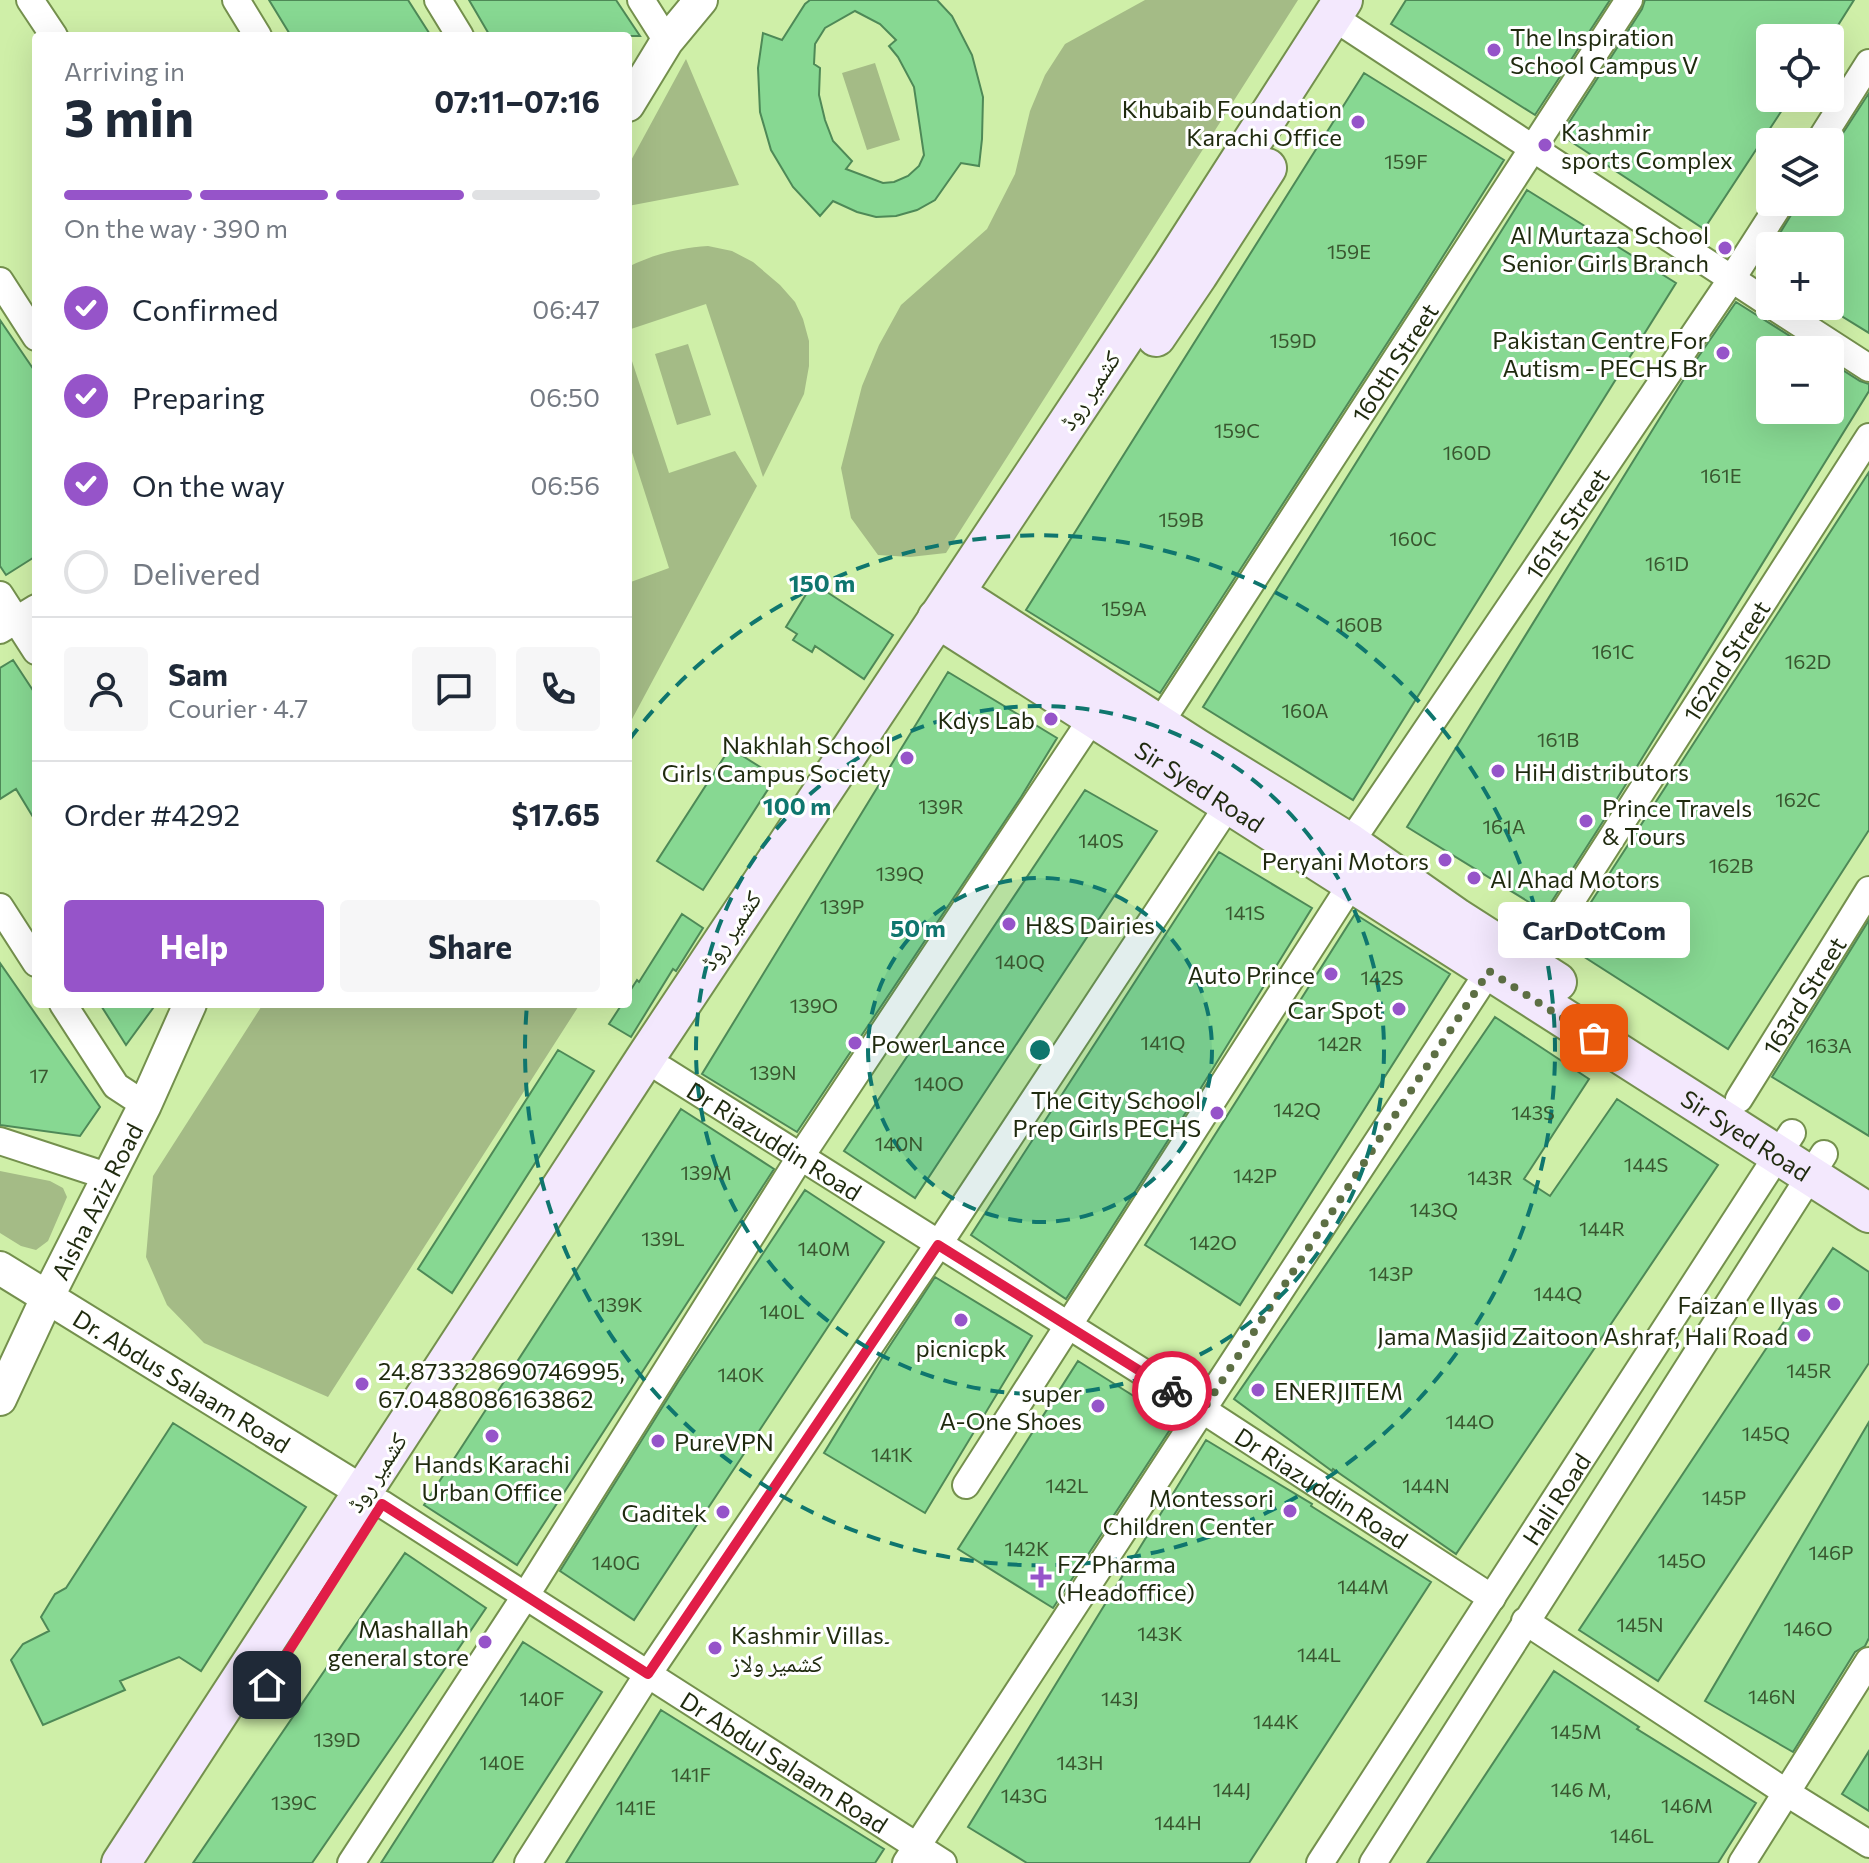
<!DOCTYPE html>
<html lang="en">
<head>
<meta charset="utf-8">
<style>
	body { margin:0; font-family:Commissioner,"Noto Naskh Arabic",sans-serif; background:#f6f6f7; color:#1f2937; height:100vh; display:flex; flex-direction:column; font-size:30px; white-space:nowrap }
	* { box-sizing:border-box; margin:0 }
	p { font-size:26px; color:#747a83 }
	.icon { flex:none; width:44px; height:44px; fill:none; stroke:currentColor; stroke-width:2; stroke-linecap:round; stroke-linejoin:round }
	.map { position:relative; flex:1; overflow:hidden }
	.panel { position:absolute; left:32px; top:32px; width:600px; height:976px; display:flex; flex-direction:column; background:#fff; border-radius:8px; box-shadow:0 8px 32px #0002 }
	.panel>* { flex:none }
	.tools { position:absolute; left:1756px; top:24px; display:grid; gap:16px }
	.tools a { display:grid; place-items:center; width:88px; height:88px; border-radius:8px; background:#fff; box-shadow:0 8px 32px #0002; font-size:40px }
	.pin { position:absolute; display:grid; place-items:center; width:68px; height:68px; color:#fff; margin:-34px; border-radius:16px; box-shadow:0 4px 12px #0006 }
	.courier { position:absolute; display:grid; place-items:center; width:80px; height:80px; margin:-40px; border:6px solid #e11d48; border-radius:50%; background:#fff; color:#222; box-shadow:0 2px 10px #0007 }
	.bubble { position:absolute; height:56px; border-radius:8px; background:#fff; box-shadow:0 8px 32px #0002; font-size:26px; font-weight:700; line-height:56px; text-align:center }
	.head em { font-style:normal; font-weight:700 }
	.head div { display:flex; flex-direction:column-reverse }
	.head { display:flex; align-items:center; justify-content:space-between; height:136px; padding:0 32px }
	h1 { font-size:52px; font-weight:700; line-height:60px }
	.bar { display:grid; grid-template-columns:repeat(4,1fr); gap:12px 8px; align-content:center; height:96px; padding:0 32px }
	.bar i { height:10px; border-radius:6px; background:#e0e1e3 }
	.bar .on { background:#9654c9 }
	.bar p { grid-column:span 4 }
	.line { display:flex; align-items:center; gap:20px; padding:0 32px; border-top:2px solid #e0e1e3 }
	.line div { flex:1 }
	.round { display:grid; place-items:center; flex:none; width:84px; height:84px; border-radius:8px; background:#f6f6f7 }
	ol { padding:0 32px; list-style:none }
	li { display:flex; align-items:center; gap:24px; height:88px }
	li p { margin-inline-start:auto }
	li .icon { padding:8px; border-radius:50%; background:#9654c9; color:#fff; stroke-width:4 }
	li:last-child { color:#747a83 }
	li i { width:44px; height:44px; border:4px solid #e0e1e3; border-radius:50% }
	.cta { display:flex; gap:16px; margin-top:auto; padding:16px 32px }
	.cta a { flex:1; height:92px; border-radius:8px; background:#9654c9; color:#fff; font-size:32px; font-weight:700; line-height:92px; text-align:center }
	.cta a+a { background:#f6f6f7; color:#1f2937 }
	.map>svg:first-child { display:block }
	.green { fill:#a4bb86 }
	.building { fill:#87d892; stroke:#4e8957; stroke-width:2; fill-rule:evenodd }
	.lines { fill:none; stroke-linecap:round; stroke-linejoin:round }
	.minor-casing { stroke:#74904d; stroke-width:30 }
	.tertiary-casing { stroke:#74904d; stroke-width:36 }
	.secondary-casing { stroke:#74904d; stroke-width:42 }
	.minor { stroke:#fff; stroke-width:26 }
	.tertiary { stroke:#fff; stroke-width:32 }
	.secondary { stroke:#f3e8fd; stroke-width:38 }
	.done { stroke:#5d6f44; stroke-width:8; stroke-dasharray:0 14.4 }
	.route { stroke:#e11d48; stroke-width:10 }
	.ring { fill:none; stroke:#0f766e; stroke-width:4; stroke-dasharray:14 10 }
	.poi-dot { fill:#9654c9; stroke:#fff; stroke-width:3 }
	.labels { text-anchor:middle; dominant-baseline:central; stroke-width:6; stroke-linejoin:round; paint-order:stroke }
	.number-label { font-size:20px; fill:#39562f }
	.poi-label { font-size:24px; fill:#1f2a0e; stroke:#fff; text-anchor:end }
	.street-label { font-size:24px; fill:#1f2a0e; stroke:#fff }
	.centre { fill:#0f766e; stroke:#fff; stroke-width:4 }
	.ring-label { font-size:24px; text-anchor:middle; font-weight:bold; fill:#0f766e; stroke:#fff; stroke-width:6; stroke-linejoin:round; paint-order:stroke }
</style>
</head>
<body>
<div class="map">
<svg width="1869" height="1863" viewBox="0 0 1869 1863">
	<rect width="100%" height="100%" fill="#cfefa8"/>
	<path class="green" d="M1145,0H1298L946,553L910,557L878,555L851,518L841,468L862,386L879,345L901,305L987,229L1015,174L1030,111L1045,75L1065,44Z
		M686,59L739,185L628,206V166Z
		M875,63L900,140L867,150L842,73Z
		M708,246L732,251L753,262L780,285L795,302L803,319L809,341V366L804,394L763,477L706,304L628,330V267C654,254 679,248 708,246Z
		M688,344L711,415L677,425L655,354Z
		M628,349L669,473L735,451L757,486L631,721L628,714V583L669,568L628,440Z
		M263,1004H580L328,1397L204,1343L167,1305L146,1257L153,1176Z
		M0,1171L50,1181L63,1188L67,1197L48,1241L36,1250L21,1246L0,1233Z"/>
	<path class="building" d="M269,0H408L431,36H291Z
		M469,0H616L640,36H490Z
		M810,0H937L952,16L972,55L983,97L982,139L979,166L961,163L935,200L917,210L896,216L876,217L857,212L833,201L820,216L793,187L771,150L760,112L758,68L763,33L782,40L805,4ZM855,11L880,24L896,40L889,46L898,57L914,87L924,155L919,166L908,176L894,182L883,183L846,169L852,161L833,141L825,120L819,95L820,68L814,64L815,44L825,28Z
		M1406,0H1610L1535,115L1391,24Z
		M1645,0H1854L1830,38H1770V98H1790L1704,229L1561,135L1642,9Z
		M1364,73L1504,160L1421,291L1160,693L1026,610Z
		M1869,93V333L1830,309V246H1772L1799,202H1830V153Z
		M1527,190L1676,283L1353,800L1203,707Z
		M1736,302L1812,350H1770V410H1830V362L1860,381L1869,384V391L1602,823L1545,912L1407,827L1692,366Z
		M0,320L36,373V556L6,575L0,566Z
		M1869,472V830L1728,1049L1564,944Z
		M813,583L893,635L864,679L815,646L812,652L793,640L797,634L786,627Z
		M13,660L36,695V822L16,789L0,799V668Z
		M948,672L1057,738L1021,797L797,1132L702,1074Z
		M730,748L776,777L703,890L657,861Z
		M1085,790L1157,831L915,1198L844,1151Z
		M1219,852L1312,908L1183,1117L1066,1299L971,1235Z
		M682,914L703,928L676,971L673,969L631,1037L609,1024L622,1004H628V994L637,980L639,982Z
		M1355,914L1450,974L1240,1305L1145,1245Z
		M1869,920V1136L1772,1077Z
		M0,963L100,1107L80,1136L0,1125Z
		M100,1004H156L126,1045Z
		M1495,1017L1589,1079L1524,1179L1550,1196L1617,1099L1718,1165L1456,1554L1333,1469L1332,1471L1234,1399Z
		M558,1050L594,1071L452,1293L418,1269Z
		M681,1109L774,1169L517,1565L424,1505Z
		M805,1190L884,1242L634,1620L560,1571L678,1382Z
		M1833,1248L1869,1272V1363L1658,1681L1579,1630Z
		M935,1277L1032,1336L925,1513L824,1453L887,1350Z
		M1078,1361L1175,1422L1053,1608L958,1549Z
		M1869,1422V1638L1865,1646L1855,1652L1793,1752L1705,1701Z
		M173,1423L306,1507L201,1671L179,1657L120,1681L125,1690L43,1725L11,1660L23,1644L49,1631L41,1617L55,1594L66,1588Z
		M1206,1440L1312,1504L1311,1506L1431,1582L1249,1863H1027L968,1827Z
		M405,1553L486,1608L400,1735L312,1863H193Z
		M523,1642L602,1692L521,1818L492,1863H381Z
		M1554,1671L1639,1727L1637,1729L1756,1803L1718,1863H1427Z
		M661,1710L884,1849L875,1863H566Z
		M1869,1751V1811L1842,1794Z"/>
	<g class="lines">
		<g class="minor-casing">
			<g id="minor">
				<path d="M30,0L54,36"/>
				<path d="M236,0L258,36"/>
				<path d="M438,0L460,36"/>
				<path d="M641,0L667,41"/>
				<path d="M1333,17L1770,304"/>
				<path d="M1819,142L1869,63"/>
				<path d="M0,281L36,337"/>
				<path d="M1773,306L1869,368"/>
				<path d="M0,595L36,651"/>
				<path d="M0,630L36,608"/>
				<path id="s1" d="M1160,723L1629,0"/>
				<path id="s2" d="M1350,843L1731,280L1781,202"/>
				<path d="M0,907L36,963"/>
				<path id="s3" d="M1530,965L1869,437"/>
				<path d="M63,1004L116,1086L145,1105"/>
				<path id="s4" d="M663,1070L1203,1410L1492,1598"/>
				<path id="s5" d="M1739,1099L1869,890"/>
				<path d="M0,1141L110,1177"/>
				<path d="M966,1485L1352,883"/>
				<path id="s6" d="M382,1504L943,1863"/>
				<path d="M1525,1621L1787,1793L1869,1844"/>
				<path d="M351,1863L526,1595L801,1156L1093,717"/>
				<path d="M528,1863L648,1674L938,1245L1229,804"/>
				<path d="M906,1863L1489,971"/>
				<path id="s7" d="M1320,1863L1792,1133"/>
				<path d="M1373,1863L1824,1154"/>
				<path d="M1742,1863L1869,1661"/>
			</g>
		</g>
		<g class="tertiary-casing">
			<g id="tertiary">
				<path d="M628,105L667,41L701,0"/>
				<path id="s8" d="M0,1268L363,1492"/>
				<path id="s9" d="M0,1399L47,1298L145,1105L190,1004"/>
			</g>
		</g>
		<g class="secondary-casing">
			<g id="secondary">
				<path d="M1156,337L1198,275L1267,168"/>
				<path d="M955,593L1196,748L1350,843L1457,918L1557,982"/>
				<path id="s10" d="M937,618L1869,1213"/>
				<path d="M121,1863L646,1057L1172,266L1343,0"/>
			</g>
		</g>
		<use href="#minor" class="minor"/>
		<use href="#tertiary" class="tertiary"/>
		<use href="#secondary" class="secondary"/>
	</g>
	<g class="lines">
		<path class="done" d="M1172,1391L1203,1410L1489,971L1594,1038"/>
		<path class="route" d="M267,1685L382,1504L648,1674L938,1245L1172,1391"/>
	</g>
	<circle cx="1040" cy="1050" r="172" fill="#0f766e" fill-opacity=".12"/>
	<g class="ring">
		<circle cx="1040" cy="1050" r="172"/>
		<circle cx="1040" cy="1050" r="344"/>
		<path d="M629 740A515 515 0 1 1 527 1005"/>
	</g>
	<g class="poi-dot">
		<circle cx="1494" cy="50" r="8"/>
		<circle cx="1358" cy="122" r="8"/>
		<circle cx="1545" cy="145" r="8"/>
		<circle cx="1725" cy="248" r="8"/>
		<circle cx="1723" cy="353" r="8"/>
		<circle cx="1051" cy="719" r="8"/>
		<circle cx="907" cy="758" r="8"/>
		<circle cx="1498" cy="771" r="8"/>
		<circle cx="1586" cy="821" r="8"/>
		<circle cx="1445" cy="860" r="8"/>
		<circle cx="1474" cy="878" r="8"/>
		<circle cx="1009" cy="924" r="8"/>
		<circle cx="1331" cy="974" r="8"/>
		<circle cx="1399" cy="1009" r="8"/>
		<circle cx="855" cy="1043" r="8"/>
		<circle cx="1217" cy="1113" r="8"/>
		<circle cx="1834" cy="1304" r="8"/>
		<circle cx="961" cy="1320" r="8"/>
		<circle cx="1804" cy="1335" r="8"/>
		<circle cx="362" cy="1384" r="8"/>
		<circle cx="1258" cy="1390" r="8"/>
		<circle cx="1098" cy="1406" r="8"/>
		<circle cx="492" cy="1436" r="8"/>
		<circle cx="658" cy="1441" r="8"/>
		<circle cx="1290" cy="1511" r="8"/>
		<circle cx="723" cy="1512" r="8"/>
		<path d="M1037 1565h8v8h8v8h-8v8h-8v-8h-8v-8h8z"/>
		<circle cx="485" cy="1642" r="8"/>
		<circle cx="715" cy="1648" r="8"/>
	</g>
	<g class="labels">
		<g class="number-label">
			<text x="1406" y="161">159F</text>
			<text x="1349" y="251">159E</text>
			<text x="1293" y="340">159D</text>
			<text x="1237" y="430">159C</text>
			<text x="1467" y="452">160D</text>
			<text x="1721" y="475">161E</text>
			<text x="1181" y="519">159B</text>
			<text x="1413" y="538">160C</text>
			<text x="1667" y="563">161D</text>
			<text x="1124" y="608">159A</text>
			<text x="1359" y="624">160B</text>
			<text x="1613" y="651">161C</text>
			<text x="1808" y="661">162D</text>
			<text x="1305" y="710">160A</text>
			<text x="1558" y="739">161B</text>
			<text x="1798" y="799">162C</text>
			<text x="941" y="806">139R</text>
			<text x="1504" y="826">161A</text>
			<text x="1101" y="840">140S</text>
			<text x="1731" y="865">162B</text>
			<text x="900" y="873">139Q</text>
			<text x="842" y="906">139P</text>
			<text x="1245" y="912">141S</text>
			<text x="1020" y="961">140Q</text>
			<text x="1382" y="977">142S</text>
			<text x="814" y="1005">139O</text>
			<text x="1163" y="1042">141Q</text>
			<text x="1340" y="1043">142R</text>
			<text x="1829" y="1045">163A</text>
			<text x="773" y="1072">139N</text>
			<text x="39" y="1075">17</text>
			<text x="939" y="1083">140O</text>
			<text x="1297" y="1109">142Q</text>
			<text x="1533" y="1112">143S</text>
			<text x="899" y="1143">140N</text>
			<text x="1646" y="1164">144S</text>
			<text x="706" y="1172">139M</text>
			<text x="1255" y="1175">142P</text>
			<text x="1490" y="1177">143R</text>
			<text x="1434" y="1209">143Q</text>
			<text x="1602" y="1228">144R</text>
			<text x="663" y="1238">139L</text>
			<text x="1213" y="1242">142O</text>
			<text x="824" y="1248">140M</text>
			<text x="1391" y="1273">143P</text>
			<text x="1558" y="1293">144Q</text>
			<text x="620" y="1304">139K</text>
			<text x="782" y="1311">140L</text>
			<text x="1809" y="1370">145R</text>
			<text x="741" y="1374">140K</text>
			<text x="1470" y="1421">144O</text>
			<text x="1766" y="1433">145Q</text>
			<text x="892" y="1454">141K</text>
			<text x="1067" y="1485">142L</text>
			<text x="1426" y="1485">144N</text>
			<text x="1724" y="1497">145P</text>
			<text x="1027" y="1548">142K</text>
			<text x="1831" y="1552">146P</text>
			<text x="1682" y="1560">145O</text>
			<text x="616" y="1562">140G</text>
			<text x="1363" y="1586">144M</text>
			<text x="1640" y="1624">145N</text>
			<text x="1808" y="1628">146O</text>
			<text x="1160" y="1633">143K</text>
			<text x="1319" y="1654">144L</text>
			<text x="1772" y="1696">146N</text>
			<text x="542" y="1698">140F</text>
			<text x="1120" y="1698">143J</text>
			<text x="1276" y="1721">144K</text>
			<text x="1576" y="1731">145M</text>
			<text x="337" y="1739">139D</text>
			<text x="502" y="1762">140E</text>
			<text x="1080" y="1762">143H</text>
			<text x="691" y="1774">141F</text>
			<text x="1232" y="1789">144J</text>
			<text x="1581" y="1789">146 M,</text>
			<text x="1024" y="1795">143G</text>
			<text x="294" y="1802">139C</text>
			<text x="1687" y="1805">146M</text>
			<text x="636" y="1807">141E</text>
			<text x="1178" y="1822">144H</text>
			<text x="1632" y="1835">146L</text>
		</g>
		<g class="poi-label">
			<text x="1510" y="36" text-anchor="start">The Inspiration<tspan x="1510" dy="28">School Campus V</tspan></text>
			<text x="1342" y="108">Khubaib Foundation<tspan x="1342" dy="28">Karachi Office</tspan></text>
			<text x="1561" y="131" text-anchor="start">Kashmir<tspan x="1561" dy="28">sports Complex</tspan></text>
			<text x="1709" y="234">Al Murtaza School<tspan x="1709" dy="28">Senior Girls Branch</tspan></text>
			<text x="1707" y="339">Pakistan Centre For<tspan x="1707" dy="28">Autism - PECHS Br</tspan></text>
			<text x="1035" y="719">Kdys Lab</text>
			<text x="891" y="744">Nakhlah School<tspan x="891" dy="28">Girls Campus Society</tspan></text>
			<text x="1514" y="771" text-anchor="start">HiH distributors</text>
			<text x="1602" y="807" text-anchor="start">Prince Travels<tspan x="1602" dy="28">&amp; Tours</tspan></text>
			<text x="1429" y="860">Peryani Motors</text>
			<text x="1490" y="878" text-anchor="start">Al Ahad Motors</text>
			<text x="1025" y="924" text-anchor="start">H&amp;S Dairies</text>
			<text x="1315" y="974">Auto Prince</text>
			<text x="1383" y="1009">Car Spot</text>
			<text x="871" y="1043" text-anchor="start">PowerLance</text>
			<text x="1201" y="1099">The City School<tspan x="1201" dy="28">Prep Girls PECHS</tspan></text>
			<text x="1818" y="1304">Faizan e Ilyas</text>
			<text x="1788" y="1335">Jama Masjid Zaitoon Ashraf, Hali Road</text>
			<text x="961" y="1347" text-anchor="middle">picnicpk</text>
			<text x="378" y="1370" text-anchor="start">24.873328690746995,<tspan x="378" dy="28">67.0488086163862</tspan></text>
			<text x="1274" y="1390" text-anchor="start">ENERJITEM</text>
			<text x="1082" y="1392">super<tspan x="1082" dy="28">A-One Shoes</tspan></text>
			<text x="674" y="1441" text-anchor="start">PureVPN</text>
			<text x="492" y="1463" text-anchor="middle">Hands Karachi<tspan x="492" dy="28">Urban Office</tspan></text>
			<text x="1274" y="1497">Montessori<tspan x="1274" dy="28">Children Center</tspan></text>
			<text x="707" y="1512">Gaditek</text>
			<text x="1057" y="1563" text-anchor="start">FZ Pharma<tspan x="1057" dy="28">(Headoffice)</tspan></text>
			<text x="469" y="1628">Mashallah<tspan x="469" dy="28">general store</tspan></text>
			<text x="731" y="1634" text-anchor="start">Kashmir Villas۔<tspan x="731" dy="28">کشمیر ولاز</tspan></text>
		</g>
		<g class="street-label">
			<text stroke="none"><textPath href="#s1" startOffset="430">160th Street</textPath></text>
			<text transform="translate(1089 390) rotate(-56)">کشمیر روڈ</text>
			<text stroke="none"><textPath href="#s2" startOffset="386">161st Street</textPath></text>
			<text stroke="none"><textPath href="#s3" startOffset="362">162nd Street</textPath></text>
			<text stroke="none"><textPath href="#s10" startOffset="312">Sir Syed Road</textPath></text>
			<text transform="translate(730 930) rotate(-56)">کشمیر روڈ</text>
			<text stroke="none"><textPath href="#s5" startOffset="122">163rd Street</textPath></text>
			<text stroke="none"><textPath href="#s10" startOffset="960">Sir Syed Road</textPath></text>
			<text stroke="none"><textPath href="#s4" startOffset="132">Dr Riazuddin Road</textPath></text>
			<text stroke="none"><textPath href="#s9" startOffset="220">Aisha Aziz Road</textPath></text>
			<text stroke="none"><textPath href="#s8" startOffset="214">Dr. Abdus Salaam Road</textPath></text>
			<text transform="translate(376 1472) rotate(-57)">کشمیر روڈ</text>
			<text stroke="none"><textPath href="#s4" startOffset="780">Dr Riazuddin Road</textPath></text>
			<text stroke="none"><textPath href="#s7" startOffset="434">Hali Road</textPath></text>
			<text stroke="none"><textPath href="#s6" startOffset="478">Dr Abdul Salaam Road</textPath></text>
		</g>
	</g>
	<circle cx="1040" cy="1050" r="12" class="centre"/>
	<g class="ring-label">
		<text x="822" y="592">150 m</text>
		<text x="797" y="815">100 m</text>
		<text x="918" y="937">50 m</text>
	</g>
</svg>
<div class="tools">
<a><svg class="icon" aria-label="locate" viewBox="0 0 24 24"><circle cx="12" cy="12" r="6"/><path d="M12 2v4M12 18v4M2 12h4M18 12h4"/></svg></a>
<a><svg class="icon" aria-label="layers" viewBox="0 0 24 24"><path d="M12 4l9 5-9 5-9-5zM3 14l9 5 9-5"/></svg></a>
<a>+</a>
<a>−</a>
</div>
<div class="pin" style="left:1594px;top:1038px;background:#ea580c"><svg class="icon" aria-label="bag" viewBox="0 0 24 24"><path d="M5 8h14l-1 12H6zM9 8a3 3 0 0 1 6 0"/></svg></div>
<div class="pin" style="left:267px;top:1685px;background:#1f2937"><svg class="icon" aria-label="home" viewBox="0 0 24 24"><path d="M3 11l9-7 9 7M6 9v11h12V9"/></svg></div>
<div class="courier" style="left:1172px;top:1391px"><svg class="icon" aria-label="bike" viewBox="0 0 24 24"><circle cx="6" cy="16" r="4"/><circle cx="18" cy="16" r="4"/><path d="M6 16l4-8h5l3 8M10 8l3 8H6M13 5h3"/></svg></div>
<div class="bubble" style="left:1498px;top:902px;width:192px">CarDotCom</div>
<section class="panel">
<div class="head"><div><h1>3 min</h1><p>Arriving in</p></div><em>07:11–07:16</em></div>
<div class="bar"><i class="on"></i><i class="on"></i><i class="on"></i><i></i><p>On the way · 390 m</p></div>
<ol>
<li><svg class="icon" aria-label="check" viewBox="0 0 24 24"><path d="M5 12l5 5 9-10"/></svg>Confirmed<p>06:47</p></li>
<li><svg class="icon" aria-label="check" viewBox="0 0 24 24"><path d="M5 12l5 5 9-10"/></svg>Preparing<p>06:50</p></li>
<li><svg class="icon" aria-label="check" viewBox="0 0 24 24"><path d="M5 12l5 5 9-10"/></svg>On the way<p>06:56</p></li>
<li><i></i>Delivered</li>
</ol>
<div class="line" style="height:144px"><a class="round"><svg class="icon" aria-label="person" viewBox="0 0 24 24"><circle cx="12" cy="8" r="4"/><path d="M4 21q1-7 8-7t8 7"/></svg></a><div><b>Sam</b><p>Courier · 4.7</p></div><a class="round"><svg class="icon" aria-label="chat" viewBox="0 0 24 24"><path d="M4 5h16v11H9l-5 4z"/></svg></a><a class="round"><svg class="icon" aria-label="phone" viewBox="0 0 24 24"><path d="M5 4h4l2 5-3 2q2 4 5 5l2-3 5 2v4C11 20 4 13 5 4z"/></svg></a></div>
<div class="line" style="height:104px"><div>Order #4292</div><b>$17.65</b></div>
<div class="cta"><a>Help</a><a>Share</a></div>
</section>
</div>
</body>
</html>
